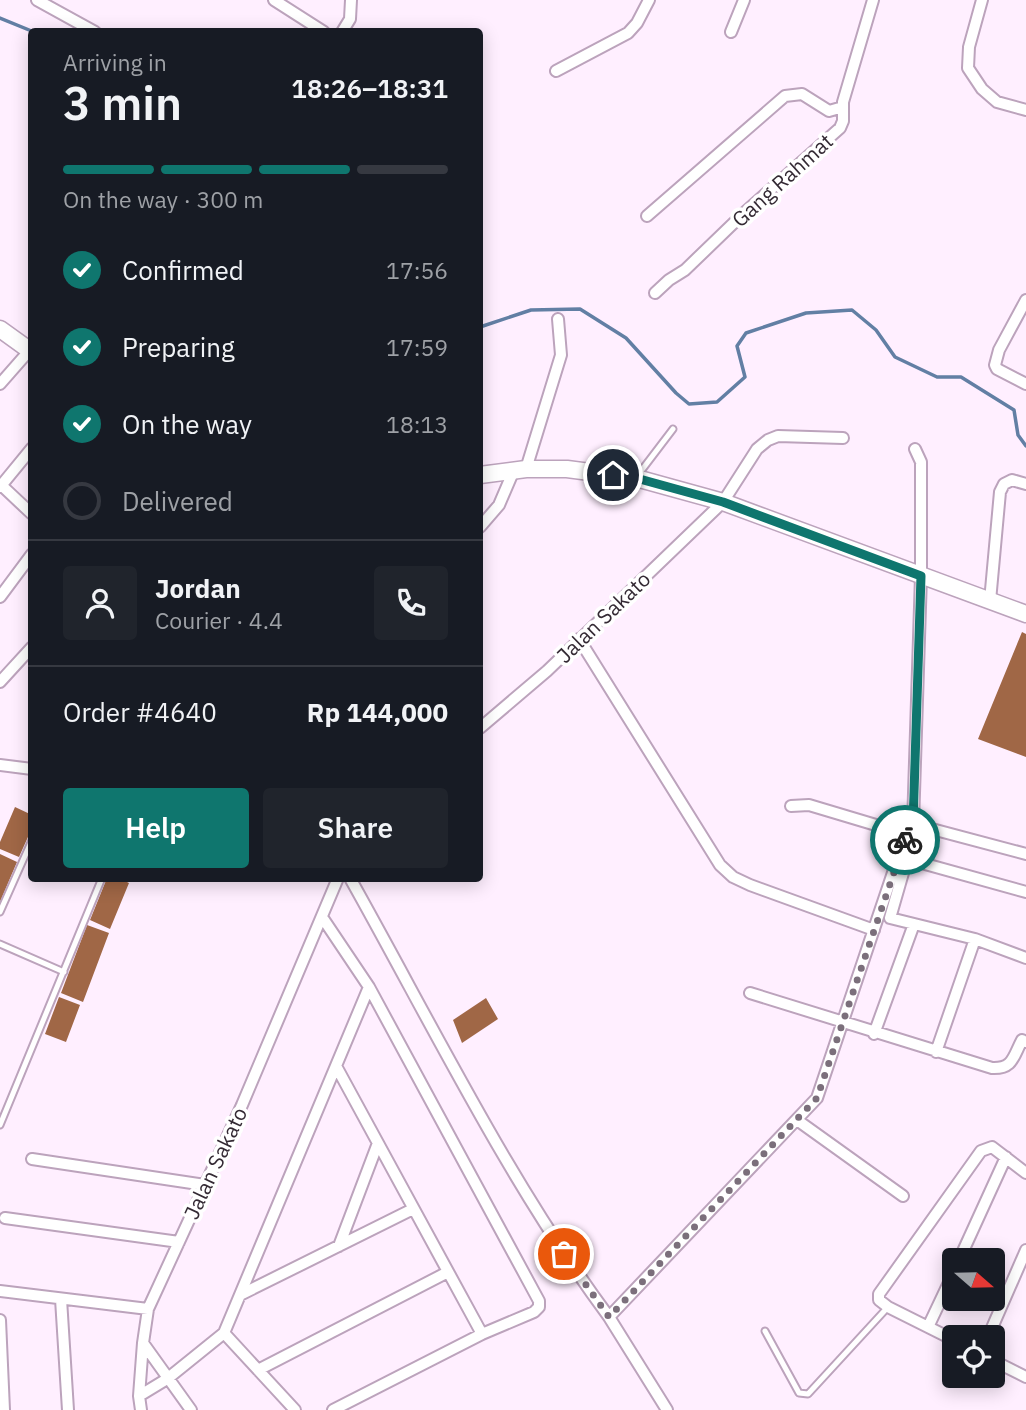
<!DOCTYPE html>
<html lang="en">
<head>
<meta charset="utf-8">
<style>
	body { margin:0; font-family:"IBM Plex Sans",sans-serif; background:#20242c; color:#f1f3f6; height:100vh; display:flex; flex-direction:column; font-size:26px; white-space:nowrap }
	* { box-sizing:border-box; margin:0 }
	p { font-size:23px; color:#9ea1a6 }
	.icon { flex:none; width:38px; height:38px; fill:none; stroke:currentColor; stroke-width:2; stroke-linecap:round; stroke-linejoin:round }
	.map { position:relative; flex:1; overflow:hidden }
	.panel { position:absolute; left:28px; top:28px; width:455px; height:854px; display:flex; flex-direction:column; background:#171b24; border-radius:7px; box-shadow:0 4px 18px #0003 }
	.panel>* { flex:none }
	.needle { width:46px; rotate:110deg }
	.fabs { position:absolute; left:942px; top:1248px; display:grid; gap:14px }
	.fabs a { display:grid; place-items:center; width:63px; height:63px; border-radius:7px; background:#171b24; box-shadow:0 4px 18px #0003; font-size:35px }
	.pin { position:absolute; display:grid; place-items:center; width:60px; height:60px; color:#fff; margin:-30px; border:4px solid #fff; border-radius:50%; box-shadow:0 2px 7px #0007 }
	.courier { position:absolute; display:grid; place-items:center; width:70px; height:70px; margin:-35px; border:5px solid #0f766e; border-radius:50%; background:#fff; color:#222; box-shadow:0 2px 9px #0007 }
	.head em { font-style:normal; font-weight:600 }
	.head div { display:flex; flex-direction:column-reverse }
	.head { display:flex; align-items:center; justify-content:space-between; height:119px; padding:0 35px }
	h1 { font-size:46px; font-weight:600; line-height:52px }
	.bar { display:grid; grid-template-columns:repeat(4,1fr); gap:10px 7px; align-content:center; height:84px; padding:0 35px }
	.bar i { height:9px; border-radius:5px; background:#363941 }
	.bar .active { background:#0f766e }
	.bar p { grid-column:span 4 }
	.line { display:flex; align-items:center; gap:18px; padding:0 35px; border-top:2px solid #363941 }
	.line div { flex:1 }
	.round { display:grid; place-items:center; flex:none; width:74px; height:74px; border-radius:7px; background:#20242c }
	ol { padding:0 35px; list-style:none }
	li { display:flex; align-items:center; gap:21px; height:77px }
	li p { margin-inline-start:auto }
	li .icon { padding:7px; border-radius:50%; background:#0f766e; color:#fff; stroke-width:4 }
	li:last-child { color:#9ea1a6 }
	li i { width:38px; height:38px; border:4px solid #363941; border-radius:50% }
	.button { display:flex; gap:14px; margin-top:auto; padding:14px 35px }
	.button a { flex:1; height:80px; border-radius:7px; background:#0f766e; color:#fff; font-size:28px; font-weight:600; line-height:80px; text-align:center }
	.button a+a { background:#20242c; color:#f1f3f6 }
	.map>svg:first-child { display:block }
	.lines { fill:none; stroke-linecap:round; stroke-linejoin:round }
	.stream { stroke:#627fa4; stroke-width:3.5 }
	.building { fill:#a06746 }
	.lane-casing { stroke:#bca3bc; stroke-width:9 }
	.street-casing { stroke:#bca3bc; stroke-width:14 }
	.primary-casing { stroke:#bca3bc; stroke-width:19 }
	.lane { stroke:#fff; stroke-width:5 }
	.street { stroke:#fff; stroke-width:10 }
	.primary { stroke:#fff; stroke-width:16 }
	.done { stroke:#7b6f7b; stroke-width:7; stroke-dasharray:0 12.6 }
	.route { stroke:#0f766e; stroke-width:9 }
	.labels { text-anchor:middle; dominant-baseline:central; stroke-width:7; stroke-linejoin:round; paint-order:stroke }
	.street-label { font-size:21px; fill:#342a34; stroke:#fff }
</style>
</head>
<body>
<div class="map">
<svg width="1026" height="1410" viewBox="0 0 1026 1410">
	<rect width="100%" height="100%" fill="#ffefff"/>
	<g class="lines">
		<path class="stream" d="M0,18L34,32
			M32,102L30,111H32
			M480,327L531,310L580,309L626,338L676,393L689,404L717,402L745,377L737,346L746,333L806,313L852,310L876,330L895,357L937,377H961L1014,410L1018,435L1026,446"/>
	</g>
	<path class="building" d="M1022,632L1026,634V757L978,739Z
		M15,807L32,815V828L19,857L0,849V842Z
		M0,854L17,862L0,902Z
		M107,878H119L129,883L110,929L90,920Z
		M87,925L109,933L83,1002L61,993Z
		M59,997L80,1005L66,1042L45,1034Z
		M486,998L498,1019L462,1043L453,1020Z"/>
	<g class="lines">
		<g class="lane-casing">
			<path id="lane" d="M638,475L673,429
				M0,912L32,840
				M0,944L64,972
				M0,1125L102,878
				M765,1331L799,1393L808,1394L888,1307"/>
		</g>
		<g class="street-casing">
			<path id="street" d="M37,0L95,32
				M274,0L324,32
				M982,0L969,47L968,68L982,89L997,102L1026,110
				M342,32L350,19L351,0
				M731,32L744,0
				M556,71L628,33L637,23L649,0
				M647,216L785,96L802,94L829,111L843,107
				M655,293L669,280L685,270L743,214L840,128L843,121V102L873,0
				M1026,300L999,350L995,365L997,369L1026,384
				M0,384L29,351
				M526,469L561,355L558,319
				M0,484L32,514
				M0,487L32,448
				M480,527L499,505L514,470
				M0,597L32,554
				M990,601L1000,492L1004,484L1012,480L1026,484
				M579,639L720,865L733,877L750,885L874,930
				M0,682L32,647
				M480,728L547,671L723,502L757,449L768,440L778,436L843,438
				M0,765L32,769
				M791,806L809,805L906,834
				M913,824L1026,854
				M350,878C433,1026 508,1181 609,1317
				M1026,892L907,859L890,918L975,939L1026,958
				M322,917L369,987L539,1301V1307L534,1312L482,1334L333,1410
				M750,993L992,1068C1013,1069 1013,1057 1022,1040L1026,1042
				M874,1034L914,924
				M936,1052L975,939
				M336,1066L482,1334
				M797,1120L903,1196
				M32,1159L205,1185
				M5,1218L179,1242
				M339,1246L378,1143
				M959,1260L1006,1157
				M0,1291L148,1309L242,1105L338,878
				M240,1295L413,1209
				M61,1299L68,1410
				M148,1309L143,1343L191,1410
				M0,1320L4,1410
				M928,1327L954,1272
				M224,1333L295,1410
				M988,1337L1026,1250
				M954,1340L888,1307L879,1300V1294L981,1151L992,1147L1026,1173
				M992,1360L1026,1377
				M258,1370L448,1272
				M139,1396L167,1379L224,1333L369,987
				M141,1410L139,1396L143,1343
				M667,1410L609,1317L817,1098L906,834L913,824L921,576V462L915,449"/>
		</g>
		<g class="primary-casing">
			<path id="primary" d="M0,329L32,352
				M480,475L526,469H567L636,478L723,502L1026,614"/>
		</g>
		<use href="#lane" class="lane"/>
		<use href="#street" class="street"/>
		<use href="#primary" class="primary"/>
	</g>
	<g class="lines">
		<path class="done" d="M564,1254L609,1317L817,1098L905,840"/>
		<path class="route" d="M613,475L636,478L723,502L921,576L913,824L905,840"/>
	</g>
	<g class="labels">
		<g class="street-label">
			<text transform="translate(782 180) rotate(-42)">Gang Rahmat</text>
			<text transform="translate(603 617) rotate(-44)">Jalan Sakato</text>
			<text transform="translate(215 1163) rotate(-65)">Jalan Sakato</text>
		</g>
	</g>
</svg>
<div class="fabs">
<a><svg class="needle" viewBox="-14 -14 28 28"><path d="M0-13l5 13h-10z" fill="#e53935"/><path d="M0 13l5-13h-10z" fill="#9ea1a6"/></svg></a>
<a><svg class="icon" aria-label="locate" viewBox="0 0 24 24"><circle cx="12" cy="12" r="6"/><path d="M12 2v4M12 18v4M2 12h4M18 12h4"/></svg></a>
</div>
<div class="pin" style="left:564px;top:1254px;background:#ea580c"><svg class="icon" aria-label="bag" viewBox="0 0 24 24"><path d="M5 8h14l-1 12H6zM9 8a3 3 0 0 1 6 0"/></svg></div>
<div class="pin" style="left:613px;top:475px;background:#1f2937"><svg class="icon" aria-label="home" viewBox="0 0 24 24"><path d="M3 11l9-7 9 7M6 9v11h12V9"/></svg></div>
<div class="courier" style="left:905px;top:840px"><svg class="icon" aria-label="bike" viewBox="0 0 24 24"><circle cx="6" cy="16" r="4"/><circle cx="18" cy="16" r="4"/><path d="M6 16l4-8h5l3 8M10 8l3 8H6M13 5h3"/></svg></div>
<section class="panel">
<div class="head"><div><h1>3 min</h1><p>Arriving in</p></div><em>18:26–18:31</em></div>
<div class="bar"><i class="active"></i><i class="active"></i><i class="active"></i><i></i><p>On the way · 300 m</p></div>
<ol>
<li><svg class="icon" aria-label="check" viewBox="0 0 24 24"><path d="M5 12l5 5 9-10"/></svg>Confirmed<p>17:56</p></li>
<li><svg class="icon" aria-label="check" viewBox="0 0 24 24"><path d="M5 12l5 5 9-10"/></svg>Preparing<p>17:59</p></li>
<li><svg class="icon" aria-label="check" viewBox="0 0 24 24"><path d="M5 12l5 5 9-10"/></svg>On the way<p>18:13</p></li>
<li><i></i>Delivered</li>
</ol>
<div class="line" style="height:126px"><a class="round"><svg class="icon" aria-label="person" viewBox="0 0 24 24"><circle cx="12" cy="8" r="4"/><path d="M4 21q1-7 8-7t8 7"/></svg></a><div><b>Jordan</b><p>Courier · 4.4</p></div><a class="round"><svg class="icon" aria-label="phone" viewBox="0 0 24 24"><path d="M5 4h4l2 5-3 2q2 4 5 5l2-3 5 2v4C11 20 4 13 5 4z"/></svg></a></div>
<div class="line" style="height:91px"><div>Order #4640</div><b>Rp 144,000</b></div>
<div class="button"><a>Help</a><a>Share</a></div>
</section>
</div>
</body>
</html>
